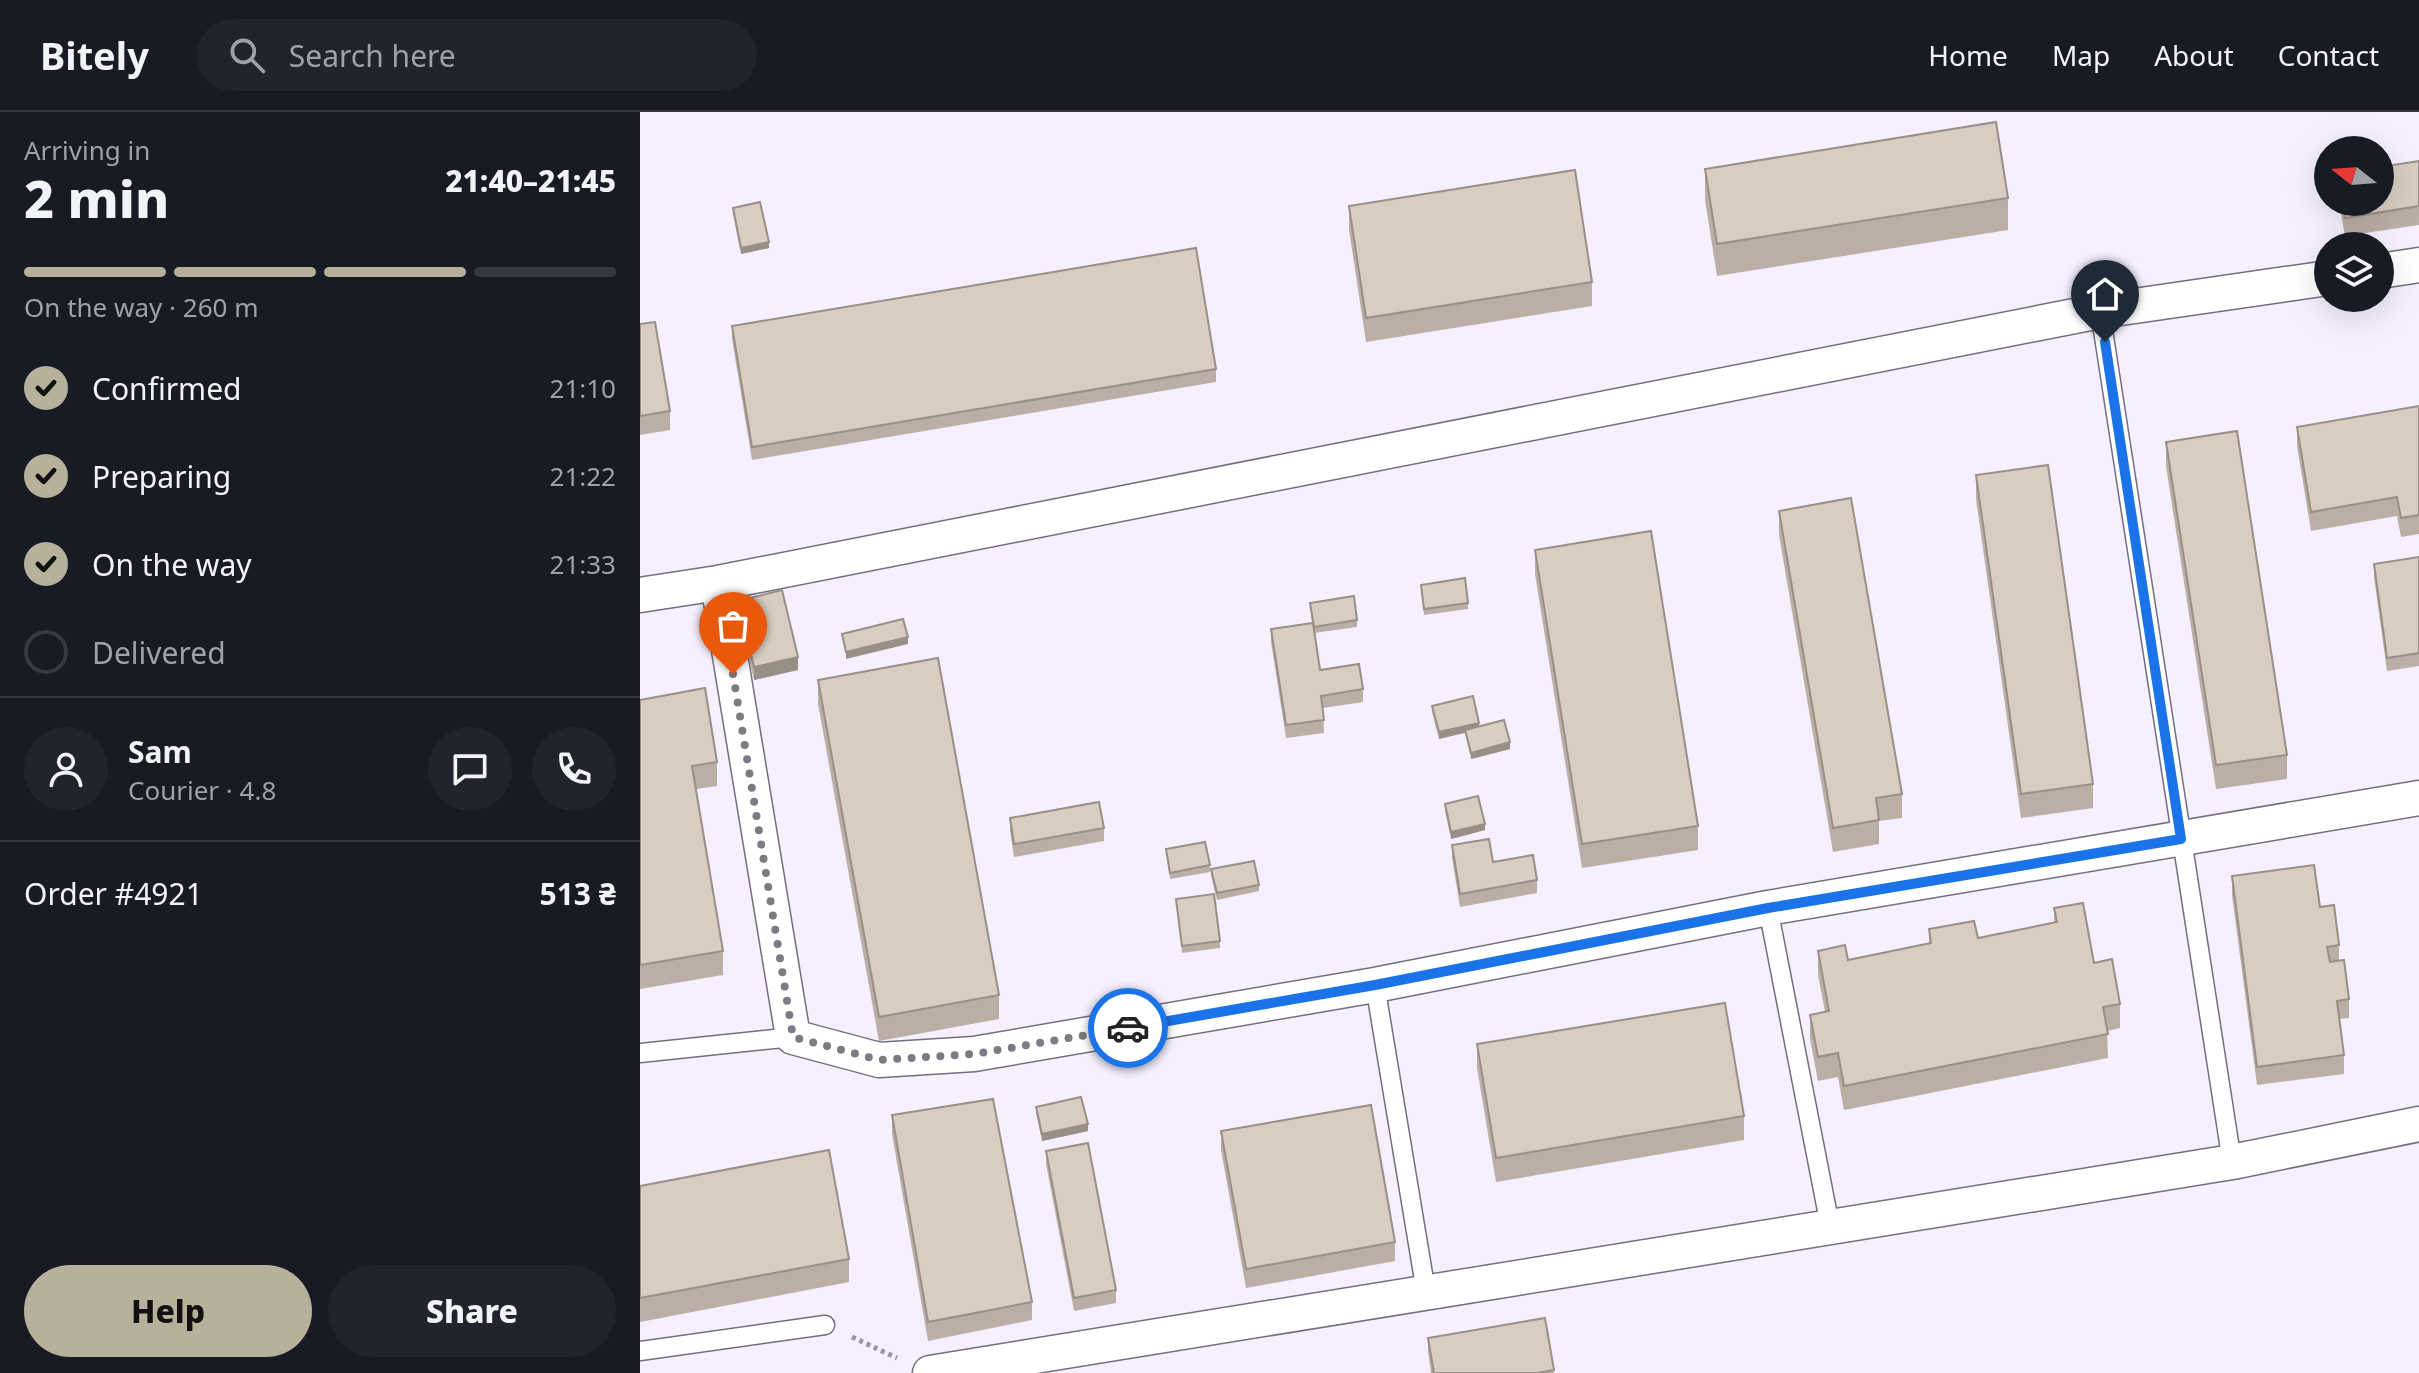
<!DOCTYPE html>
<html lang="en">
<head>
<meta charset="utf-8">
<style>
	body { margin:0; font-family:"Noto Sans",sans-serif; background:#20242c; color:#f1f3f6; height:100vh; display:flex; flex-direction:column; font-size:30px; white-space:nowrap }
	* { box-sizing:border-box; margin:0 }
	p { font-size:26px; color:#9ea1a6 }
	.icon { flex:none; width:44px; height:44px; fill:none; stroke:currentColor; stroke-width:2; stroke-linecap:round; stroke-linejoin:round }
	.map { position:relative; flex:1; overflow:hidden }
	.details { display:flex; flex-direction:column; background:#171b24; width:640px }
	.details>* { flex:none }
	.needle { width:52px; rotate:287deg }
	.tools { position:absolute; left:1674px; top:24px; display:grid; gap:16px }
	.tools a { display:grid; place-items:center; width:80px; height:80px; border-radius:50%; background:#171b24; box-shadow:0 8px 32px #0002; font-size:40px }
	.pin { position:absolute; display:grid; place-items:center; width:68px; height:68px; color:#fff; margin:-82px -34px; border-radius:50% 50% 50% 0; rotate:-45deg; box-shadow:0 0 8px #0007 }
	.pin .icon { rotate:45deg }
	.courier { position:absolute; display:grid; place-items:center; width:80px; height:80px; margin:-40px; border:6px solid #1a73e8; border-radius:50%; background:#fff; color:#222; box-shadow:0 2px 10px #0007 }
	.headline em { font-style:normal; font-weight:800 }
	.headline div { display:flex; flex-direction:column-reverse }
	.headline { display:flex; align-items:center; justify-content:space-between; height:136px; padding:0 24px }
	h1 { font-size:52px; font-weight:800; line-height:60px }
	.bar { display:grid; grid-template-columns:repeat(4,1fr); gap:12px 8px; align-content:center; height:96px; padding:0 24px }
	.bar i { height:10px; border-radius:6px; background:#363941 }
	.bar .active { background:#b7b19c }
	.bar p { grid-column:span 4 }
	.line { display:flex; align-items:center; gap:20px; padding:0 24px; border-top:2px solid #363941 }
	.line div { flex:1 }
	.round { display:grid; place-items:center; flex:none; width:84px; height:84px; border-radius:42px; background:#20242c }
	ol { padding:0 24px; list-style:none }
	li { display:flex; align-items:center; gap:24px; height:88px }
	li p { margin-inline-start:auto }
	li .icon { padding:8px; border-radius:50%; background:#b7b19c; color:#111; stroke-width:4 }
	li:last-child { color:#9ea1a6 }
	li i { width:44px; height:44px; border:4px solid #363941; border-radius:50% }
	.cta { display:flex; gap:16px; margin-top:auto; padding:16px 24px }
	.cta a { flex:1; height:92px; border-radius:48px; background:#b7b19c; color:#111; font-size:32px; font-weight:800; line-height:92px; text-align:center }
	.cta a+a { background:#20242c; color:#f1f3f6 }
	header { display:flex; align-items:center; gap:48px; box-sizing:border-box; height:112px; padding:0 40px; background:#171b24; border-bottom:2px solid #363941 }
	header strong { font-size:38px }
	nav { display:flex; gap:44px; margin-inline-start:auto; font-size:28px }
	.search { width:560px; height:72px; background:#20242c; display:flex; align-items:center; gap:20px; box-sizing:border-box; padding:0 28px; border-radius:44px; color:#9ea1a6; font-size:30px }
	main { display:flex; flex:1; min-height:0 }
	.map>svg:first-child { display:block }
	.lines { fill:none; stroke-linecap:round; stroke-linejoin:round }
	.lane-casing { stroke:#746e7c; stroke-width:21 }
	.street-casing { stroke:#746e7c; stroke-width:37 }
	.path { stroke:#9a95a1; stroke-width:5; stroke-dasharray:4 4; stroke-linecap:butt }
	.lane { stroke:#fff; stroke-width:18 }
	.street { stroke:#fff; stroke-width:34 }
	.wall { fill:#bbafa5 }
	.shaded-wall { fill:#988f86 }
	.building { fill:#d9ccc0; stroke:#988f86; stroke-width:2 }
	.done { stroke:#7e7a84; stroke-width:8; stroke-dasharray:0 14.4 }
	.route { stroke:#1a73e8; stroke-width:10 }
</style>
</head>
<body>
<header>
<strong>Bitely</strong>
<div class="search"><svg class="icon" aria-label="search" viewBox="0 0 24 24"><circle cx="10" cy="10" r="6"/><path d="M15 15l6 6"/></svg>Search here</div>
<nav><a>Home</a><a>Map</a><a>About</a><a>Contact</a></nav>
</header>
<main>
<section class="details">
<div class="headline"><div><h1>2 min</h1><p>Arriving in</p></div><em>21:40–21:45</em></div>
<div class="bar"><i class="active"></i><i class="active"></i><i class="active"></i><i></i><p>On the way · 260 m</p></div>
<ol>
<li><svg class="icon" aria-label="check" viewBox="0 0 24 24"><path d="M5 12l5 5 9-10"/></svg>Confirmed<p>21:10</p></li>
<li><svg class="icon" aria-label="check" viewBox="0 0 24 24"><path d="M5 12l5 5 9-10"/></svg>Preparing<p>21:22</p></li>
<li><svg class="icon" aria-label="check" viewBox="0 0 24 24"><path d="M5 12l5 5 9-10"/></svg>On the way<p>21:33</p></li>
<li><i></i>Delivered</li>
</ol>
<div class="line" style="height:144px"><a class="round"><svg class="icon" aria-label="person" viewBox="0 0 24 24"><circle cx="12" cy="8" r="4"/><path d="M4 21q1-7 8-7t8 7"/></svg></a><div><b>Sam</b><p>Courier · 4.8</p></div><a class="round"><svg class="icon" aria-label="chat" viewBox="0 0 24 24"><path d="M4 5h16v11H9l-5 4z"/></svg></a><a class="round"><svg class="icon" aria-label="phone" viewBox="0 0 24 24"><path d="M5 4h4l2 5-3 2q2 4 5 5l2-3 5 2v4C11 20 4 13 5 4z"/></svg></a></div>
<div class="line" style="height:104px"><div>Order #4921</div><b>513 ₴</b></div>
<div class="cta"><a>Help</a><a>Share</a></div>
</section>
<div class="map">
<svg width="1779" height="1261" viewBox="0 0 1779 1261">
	<rect width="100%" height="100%" fill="#f5efff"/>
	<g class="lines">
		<g class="lane-casing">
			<path id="lane" d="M1460,199L1592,1050
				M1128,796L1190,1114
				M735,873L786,1180
				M0,941L153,925
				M0,1239L185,1213"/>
		</g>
		<g class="street-casing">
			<path id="street" d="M1740,159L1779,153
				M78,471L153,925L239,948L334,942L735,873L1128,796L1779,686
				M0,483L78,471L1460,199L1688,166
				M290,1261L1592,1050L1779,1012"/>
		</g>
		<path class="path" d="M212,1225L257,1246"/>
		<use href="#lane" class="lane"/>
		<use href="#street" class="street"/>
	</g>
	<path class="wall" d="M1779,49V113L1705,124L1699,90H1740Z
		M1065,57L1368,86V118L1077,164L1065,88Z
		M709,94L952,170V194L726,230L709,118Z
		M93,96L129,136L101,142L93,102Z
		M0,212L30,299V318L0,323Z
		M92,214L576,257V270L112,348L92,227Z
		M1779,294V422L1761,425L1757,404L1671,419L1657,334V315Z
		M1526,330L1647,643V667L1576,677L1526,354Z
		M1336,363L1453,672V696L1381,706L1336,387Z
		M1139,399L1262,682V706L1239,709V732L1193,740L1139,423Z
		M895,438L1058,714V738L942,756L895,462Z
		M1779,445V554L1747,559L1734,465V452Z
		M781,473L828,491V497L784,503Z
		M98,489L158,558L114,568L98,502Z
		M670,491L717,508V515L674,521L680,558L723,577V590L683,596L684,621L646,626L631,530V517L672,511Z
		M178,568L359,883V907L239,929L178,592Z
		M0,588L77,650V674L56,677L83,839V863L0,877Z
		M792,594L839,615L870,637L831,647L825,621L799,627L792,600Z
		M805,692L845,718L811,727L805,699Z
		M370,706L464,716V729L374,745L370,719Z
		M812,733L897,768V781L820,795L812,746Z
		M526,737L570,753V760L530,767Z
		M571,757L619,773V779L577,788L571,764Z
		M1592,764L1680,795L1699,833V849L1709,887V906L1699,907L1704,943V962L1617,973L1592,783Z
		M536,787L580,829V836L542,841Z
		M1414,796L1454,851L1480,892V916L1467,919L1468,946L1204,998L1198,965L1178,969L1170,927V903L1185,900L1178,863V839L1208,848L1289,832V817L1338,826L1414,811Z
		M837,932L1104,1004V1028L856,1070L837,956Z
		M396,995L448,1019L402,1029L396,1001Z
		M252,1003L392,1190V1208L288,1229L252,1022Z
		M581,1019L755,1130V1149L606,1176L581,1038Z
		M406,1039L476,1178V1191L434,1199L406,1052Z
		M0,1074L209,1147V1170L0,1210Z
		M788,1226L914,1258V1261H791L788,1239Z"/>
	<path class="shaded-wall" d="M129,130V136L101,142V136Z
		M268,525V532L206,547V540Z
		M158,545V558L114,568V555Z
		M839,611V617L799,627V620Z
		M870,630V637L831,647V641Z
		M845,712V718L811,727V720Z
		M448,1012V1019L402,1029V1022Z"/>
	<path class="building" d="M1356,10L1368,86L1077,132L1065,57Z
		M1779,49V94L1705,106L1702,90H1740V55Z
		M935,58L952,170L726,206L709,94Z
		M120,90L129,130L101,136L93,96Z
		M556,136L576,257L112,335L92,214Z
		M15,210L30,299L0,304V212Z
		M1779,294V403L1761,406L1757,385L1671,400L1657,315Z
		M1597,319L1647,643L1576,653L1526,330Z
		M1408,353L1453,672L1381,682L1336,363Z
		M1211,386L1262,682L1236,686L1239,708L1193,716L1139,399Z
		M1011,419L1058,714L942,732L895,438Z
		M1779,445V541L1747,546L1734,452Z
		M825,466L828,491L784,497L781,473Z
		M142,478L158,545L114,555L98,489Z
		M714,484L717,508L674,515L670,491Z
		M263,507L268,525L206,540L202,522Z
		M673,511L680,558L719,552L723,577L681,584L684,608L646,613L631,517Z
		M298,546L359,883L239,905L178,568Z
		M65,576L77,650L52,654L83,839L0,853V588Z
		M833,584L839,611L799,620L792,594Z
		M864,608L870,630L831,641L825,618Z
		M838,684L845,712L811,720L805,692Z
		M459,690L464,716L374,732L370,706Z
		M849,727L853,750L893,743L897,768L820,782L812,733Z
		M565,730L570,753L530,761L526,737Z
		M614,749L619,773L577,781L571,757Z
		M1674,753L1680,795L1694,793L1699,833L1687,835L1690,850L1704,848L1709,887L1697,889L1704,943L1617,955L1592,764Z
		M574,782L580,829L542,834L536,787Z
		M1443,791L1454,851L1472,847L1480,892L1463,895L1468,922L1204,974L1198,941L1178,945L1170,903L1189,899L1178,839L1205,833L1208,848L1291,831L1289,817L1334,809L1338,826L1417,810L1414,796Z
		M1085,891L1104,1004L856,1046L837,932Z
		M441,985L448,1012L402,1022L396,995Z
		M353,987L392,1190L288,1210L252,1003Z
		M731,993L755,1130L606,1157L581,1019Z
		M448,1031L476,1178L434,1186L406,1039Z
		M189,1038L209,1147L0,1186V1074Z
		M905,1206L914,1258L897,1261H794L788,1226Z"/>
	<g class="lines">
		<path class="done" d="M93,562L153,925L239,948L334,942L488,916"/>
		<path class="route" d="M488,916L735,873L1128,796L1541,727L1465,230"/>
	</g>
</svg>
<div class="tools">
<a><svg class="needle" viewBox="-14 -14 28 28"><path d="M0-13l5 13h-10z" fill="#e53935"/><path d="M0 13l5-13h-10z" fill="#9ea1a6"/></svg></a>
<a><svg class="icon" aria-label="layers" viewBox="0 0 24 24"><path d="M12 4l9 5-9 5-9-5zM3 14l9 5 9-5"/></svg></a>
</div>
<div class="pin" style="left:93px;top:562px;background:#ea580c"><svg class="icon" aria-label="bag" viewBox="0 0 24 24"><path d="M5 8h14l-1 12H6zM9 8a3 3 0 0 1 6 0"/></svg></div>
<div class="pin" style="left:1465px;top:230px;background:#1f2937"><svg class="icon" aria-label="home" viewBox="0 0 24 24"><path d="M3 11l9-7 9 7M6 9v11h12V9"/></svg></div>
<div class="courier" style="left:488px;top:916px"><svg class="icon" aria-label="car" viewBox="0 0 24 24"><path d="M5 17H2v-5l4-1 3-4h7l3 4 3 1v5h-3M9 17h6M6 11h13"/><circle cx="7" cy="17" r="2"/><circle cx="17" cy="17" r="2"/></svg></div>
</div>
</main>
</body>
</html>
